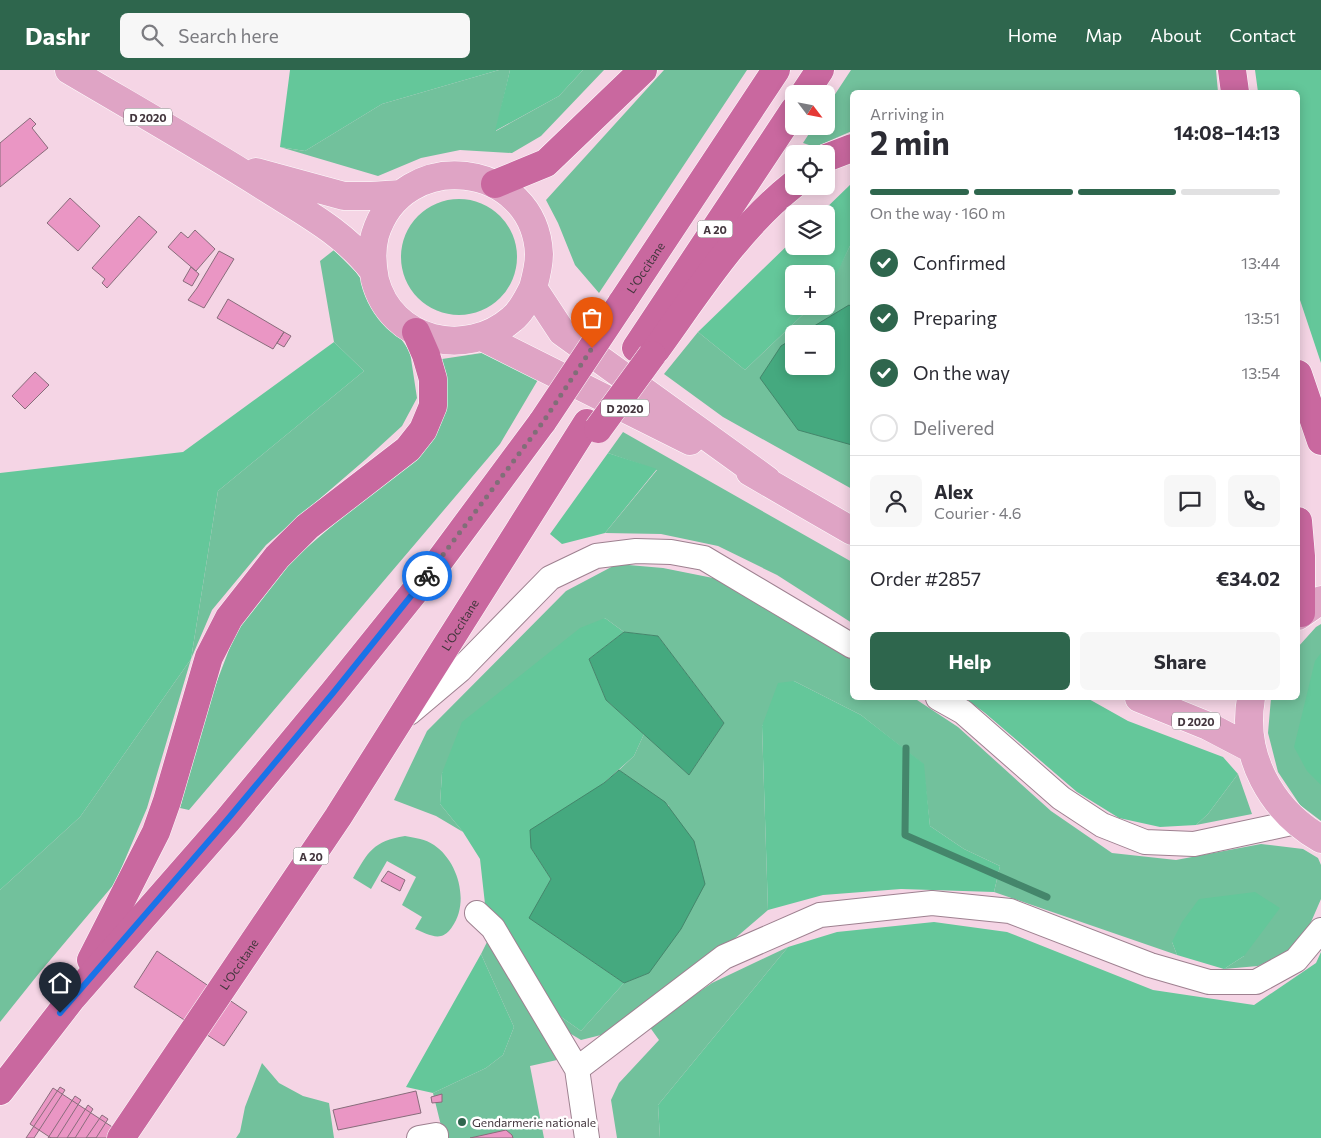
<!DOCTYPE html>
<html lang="en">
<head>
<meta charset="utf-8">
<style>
	body { margin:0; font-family:Commissioner,sans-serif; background:#f7f7f7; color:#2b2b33; height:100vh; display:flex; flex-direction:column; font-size:19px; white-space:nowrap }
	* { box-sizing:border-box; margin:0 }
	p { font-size:16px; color:#7c7c81 }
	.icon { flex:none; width:28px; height:28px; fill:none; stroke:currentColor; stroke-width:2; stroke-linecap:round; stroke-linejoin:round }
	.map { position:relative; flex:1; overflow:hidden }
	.side { position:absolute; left:850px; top:20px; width:450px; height:610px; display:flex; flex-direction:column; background:#fff; border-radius:8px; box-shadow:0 2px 12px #0003 }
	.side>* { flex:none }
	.needle { width:32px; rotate:122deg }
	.tools { position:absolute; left:785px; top:15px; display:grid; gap:10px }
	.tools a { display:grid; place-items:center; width:50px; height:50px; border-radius:8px; background:#fff; box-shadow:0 2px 12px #0003; font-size:25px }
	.pin { position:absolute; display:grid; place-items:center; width:42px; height:42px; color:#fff; margin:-51px -21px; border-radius:50% 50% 50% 0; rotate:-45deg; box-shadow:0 0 5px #0007 }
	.pin .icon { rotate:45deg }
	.courier { position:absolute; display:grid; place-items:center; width:50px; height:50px; margin:-25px; border:4px solid #1a73e8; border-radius:50%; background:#fff; color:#222; box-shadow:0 1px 6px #0007 }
	.headline em { font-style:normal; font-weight:700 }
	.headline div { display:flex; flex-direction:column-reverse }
	.headline { display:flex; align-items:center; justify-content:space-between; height:85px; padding:0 20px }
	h1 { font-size:32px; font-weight:700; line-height:38px }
	.bar { display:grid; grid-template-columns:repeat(4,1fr); gap:8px 5px; align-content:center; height:60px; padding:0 20px }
	.bar i { height:6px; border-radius:4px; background:#e1e1e2 }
	.bar .selected { background:#2e664d }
	.bar p { grid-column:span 4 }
	.line { display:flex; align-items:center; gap:12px; padding:0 20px; border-top:1px solid #e1e1e2 }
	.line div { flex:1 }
	.round { display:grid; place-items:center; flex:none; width:52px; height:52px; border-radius:8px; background:#f7f7f7 }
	ol { padding:0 20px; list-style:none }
	li { display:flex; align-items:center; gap:15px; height:55px }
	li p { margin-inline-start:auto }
	li .icon { padding:5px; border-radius:50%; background:#2e664d; color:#fff; stroke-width:4 }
	li:last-child { color:#7c7c81 }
	li i { width:28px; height:28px; border:2px solid #e1e1e2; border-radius:50% }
	.button { display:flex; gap:10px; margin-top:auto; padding:10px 20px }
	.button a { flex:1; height:58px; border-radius:8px; background:#2e664d; color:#fff; font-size:20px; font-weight:700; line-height:58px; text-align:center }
	.button a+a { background:#f7f7f7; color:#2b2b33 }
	header { display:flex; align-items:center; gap:30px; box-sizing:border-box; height:70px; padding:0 25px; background:#2e664d; color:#fff }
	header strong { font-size:24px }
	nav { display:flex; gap:28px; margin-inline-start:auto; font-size:18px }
	.search { width:350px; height:45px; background:#f7f7f7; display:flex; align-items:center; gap:12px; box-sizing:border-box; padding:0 18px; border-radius:8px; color:#7c7c81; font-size:19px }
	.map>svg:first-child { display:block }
	.green { fill:#72c19c; fill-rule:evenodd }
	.forest { fill:#64c79a }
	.water { fill:#45a97f; stroke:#44866b }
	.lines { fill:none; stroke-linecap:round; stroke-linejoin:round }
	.stream { stroke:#44866b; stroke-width:7 }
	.building { fill:#ea96c4; stroke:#886c7b }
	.minor-casing { stroke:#9e8190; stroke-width:26 }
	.major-casing { stroke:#fff; stroke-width:29 }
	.highway-casing { stroke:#fff; stroke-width:29 }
	.minor { stroke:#fff; stroke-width:24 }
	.major { stroke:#dfa4c5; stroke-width:28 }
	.highway { stroke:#c9689f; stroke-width:28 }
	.highway-bridge-casing { stroke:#fff; stroke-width:29; stroke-linecap:butt }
	.highway-bridge { stroke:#c9689f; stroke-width:28 }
	.done { stroke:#816e78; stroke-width:5; stroke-dasharray:0 9 }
	.route { stroke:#1a73e8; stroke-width:6 }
	.poi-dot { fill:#2e664d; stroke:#fff; stroke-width:2 }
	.labels { text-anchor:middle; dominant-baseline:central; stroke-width:5; stroke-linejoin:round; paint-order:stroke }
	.shield { fill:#fff; stroke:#7b7277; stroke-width:1 }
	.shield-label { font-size:11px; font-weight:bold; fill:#43363d }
	.street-label { font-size:12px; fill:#43363d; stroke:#fff }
	.poi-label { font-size:12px; fill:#43363d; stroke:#fff; text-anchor:start }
</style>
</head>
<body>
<header>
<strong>Dashr</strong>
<div class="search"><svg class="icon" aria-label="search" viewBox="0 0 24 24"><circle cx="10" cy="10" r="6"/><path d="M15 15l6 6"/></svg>Search here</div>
<nav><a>Home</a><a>Map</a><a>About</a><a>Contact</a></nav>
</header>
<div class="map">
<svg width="1321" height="1068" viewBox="0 0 1321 1068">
	<rect width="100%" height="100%" fill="#f5d5e5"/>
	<path class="green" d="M499,0H510L496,61L559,26L583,0H604L541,66L512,83L460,80L421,88L378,106L280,77L305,81L382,34Z
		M664,0H747L599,223L575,195L558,153L546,130Z
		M851,0H1216L1218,22H852V61L815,77L803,73L814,56H826V38Z
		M401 187a58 58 0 1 1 116 0a58 58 0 1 1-116 0Z
		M852,174V419L723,347L664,304L698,262L745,300L812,236H826V223L850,176ZM794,264H826V296H794Z
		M334,180L356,202L410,282L417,328L402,356L366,389L266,475L212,540L191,589L147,738L115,813L40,902L0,952V820L80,747L191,589L218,421L364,301L334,272L320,191Z
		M495,281L539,308L500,374L189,740L180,738L204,645L232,572L252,536L296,487L392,404L442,340V289Z
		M623,362L852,492V553L777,505L718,476L661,464L605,463L657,400L608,383Z
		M617,494L663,498L718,509L852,590V628H914L958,657L1051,741L1112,783L1176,790L1261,774L1303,779L1318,788L1321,795V829L1308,859L1287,882L1258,896L1224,899L1244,886L1172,872L1177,885L994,822L1000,796L964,779L930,756L923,694L861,645L794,611L762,656L768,840L719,882L601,965L581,970L566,961L557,944L581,961L624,913L649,903L669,736L619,700L634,686L644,664L689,705L724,653L658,566L624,562L605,548L442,703L440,734L463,762L436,746L394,730L427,661L566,521Z
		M1321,554V751L1300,735L1278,702L1268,663L1271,628H1298V577L1316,557Z
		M1238,704L1252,744L1196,755L1208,744Z
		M405,766C416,768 425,769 434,775C458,791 470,832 452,857C450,860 446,865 441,866C433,868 423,862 415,859L422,847L402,835L416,807L387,791L371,819L353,808C368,782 373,771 405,766Z
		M488,870L557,990L530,996L544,1068H444L433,1023L486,998L503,985L514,957L481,884Z
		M788,877L658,1035L660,1068H617L611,1030L619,1013L659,970L649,956L712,913Z
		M262,993L279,1013L303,1026L329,1033L334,1068H236L240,1062L245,1037Z"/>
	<path class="forest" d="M290,0H499L382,34L305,81L280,77Z
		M510,0H583L559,26L495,61Z
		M1255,0H1321V293L1298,224V22H1258Z
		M852,113V174L850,176L828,222L826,223V204H794V236H812L745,300L698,262L794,169V176H826V144H820Z
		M334,272L364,301L218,421L191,589L80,747L0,820V403L183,382Z
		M608,383L657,399L605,463L562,474L550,464Z
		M605,548L624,562L589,589L606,630L644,664L634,686L531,778L551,809L530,848L624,913L581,961L557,944L485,834L480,789L463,762L440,734L442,703L462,652L580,558Z
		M1321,583V715L1307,701L1294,677L1315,591Z
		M794,611L861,645L924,694L930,756L964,779L1000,796L994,822L901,819L823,825L768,840L762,656L778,613Z
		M965,628H1087L1128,651L1223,687L1238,704L1208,744L1196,755L1160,757L1119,748L1077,722L985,643Z
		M1255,822L1280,838L1244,886L1224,899L1177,885L1172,872L1182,852L1199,829Z
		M934,852L1007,862L1153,920L1254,935L1316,893L1321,882V1068H660L658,1035L788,877L837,862Z
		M481,884L514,957L503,985L486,998L433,1023L406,1017Z"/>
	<path class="water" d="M849,235L852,237V375L798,360L760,308L781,276L794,268V296H826V264H801Z
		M624,562L658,566L724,653L689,705L606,630L589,589Z
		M619,700L665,732L694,771L705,814L681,859L649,903L624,913L529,848L551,809L531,778L530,760L604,713Z"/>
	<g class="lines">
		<path class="stream" d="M906,678L905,765L1047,827"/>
	</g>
	<path class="building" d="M30,48L36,54L32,58L48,78L0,117V73Z
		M70,128L100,156L78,181L47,153Z
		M139,146L157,162L107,218L102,213L105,209L92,198Z
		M195,160L215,179L196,201L168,177L181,162L188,168Z
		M219,181L234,189L204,238L188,230L197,218Z
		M191,197L199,204L192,216L183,211Z
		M228,229L284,262L273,279L217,248Z
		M284,262L291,266L284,277L277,273Z
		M35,302L49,315L25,339L12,326Z
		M388,801L405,810L400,821L381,811Z
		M157,881L247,942L224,976L134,917Z
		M60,1017L65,1020L34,1068H26Z
		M53,1018L129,1068H51L30,1054Z
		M416,1021L421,1043L338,1060L333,1040Z
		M442,1024V1032L432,1033L431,1027Z
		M75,1026L81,1030L57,1068H48Z
		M88,1035L93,1039L75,1068H67Z
		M102,1045L108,1049L96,1068H86Z
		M506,1060L512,1065L513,1068H470Z"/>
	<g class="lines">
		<g class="minor-casing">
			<path id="minor" d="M938,628L963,642L1061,728L1102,755L1145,772L1194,774L1296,752
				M409,643L460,600L550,508L596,486L636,481L671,482L704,488L852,576
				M477,843L493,858L577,999L587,1068
				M577,999L724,887L820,845L932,833L1010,841L1150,895L1209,912H1256L1296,890L1321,860
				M419,1068L436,1065V1068"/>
		</g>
		<g class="major-casing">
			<path id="major" d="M69,0C135,39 202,77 268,119C306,143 344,163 372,199
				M256,102L344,126H371L401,124
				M533,218C527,229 522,241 512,249C466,289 391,272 375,210C372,195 371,180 375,165C402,75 535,91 539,184C539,196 536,207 533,218L562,262L767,410
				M482,267L690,371
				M750,402L852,461
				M1298,546L1321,530
				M1139,628L1208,656L1252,679
				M1251,628C1241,686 1271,740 1321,769"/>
		</g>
		<g class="highway-casing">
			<g id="highway">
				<path d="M1232,0L1235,22"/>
				<path d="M804,24L820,0"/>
				<path d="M826,88L852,78"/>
				<path d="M495,114L546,93L643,0"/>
				<path id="s1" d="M621,234L776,0"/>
				<path d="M636,278L794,40"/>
				<path d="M656,280C698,222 737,159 794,114"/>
				<path d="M1298,304L1321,371"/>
				<path d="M1298,451L1301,486V543"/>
				<path d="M91,890L156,762L167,731L209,587L229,548L277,487L307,457L408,379L423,360L433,336V309L426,285L416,262"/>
				<path d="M0,1021L72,928L227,751L333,623L440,490L543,351"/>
				<path id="s2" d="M121,1068L338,747L587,353"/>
			</g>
		</g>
		<use href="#minor" class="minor"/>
		<use href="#major" class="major"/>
		<use href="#highway" class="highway"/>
		<g class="highway-bridge-casing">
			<path id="highway-bridge" d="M543,351L621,234
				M598,359L652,285"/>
		</g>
		<use href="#highway-bridge" class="highway-bridge"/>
	</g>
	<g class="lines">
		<path class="done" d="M427,506L543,352L592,278"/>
		<path class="route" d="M60,943L227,750L333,623L427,506"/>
	</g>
	<circle class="poi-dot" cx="462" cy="1052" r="5"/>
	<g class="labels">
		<g class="shield">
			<rect x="124" y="38.5" width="48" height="17" rx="4"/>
			<rect x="697.5" y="150.5" width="35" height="17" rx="4"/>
			<rect x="601" y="329.5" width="48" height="17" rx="4"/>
			<rect x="1172" y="642.5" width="48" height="17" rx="4"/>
			<rect x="293.5" y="777.5" width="35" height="17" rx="4"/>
		</g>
		<g class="shield-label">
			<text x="148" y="47">D 2020</text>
			<text x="715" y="159">A 20</text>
			<text x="625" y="338">D 2020</text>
			<text x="1196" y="651">D 2020</text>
			<text x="311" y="786">A 20</text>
		</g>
		<g class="street-label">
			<text stroke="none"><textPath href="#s1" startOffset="44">L'Occitane</textPath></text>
			<text stroke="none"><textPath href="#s2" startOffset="615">L'Occitane</textPath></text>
			<text stroke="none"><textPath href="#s2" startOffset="210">L'Occitane</textPath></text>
		</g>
		<g class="poi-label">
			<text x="472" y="1052">Gendarmerie nationale</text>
		</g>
	</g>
</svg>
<div class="tools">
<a><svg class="needle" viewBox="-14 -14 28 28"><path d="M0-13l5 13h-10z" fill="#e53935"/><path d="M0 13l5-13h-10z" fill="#7c7c81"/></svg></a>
<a><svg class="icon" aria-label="locate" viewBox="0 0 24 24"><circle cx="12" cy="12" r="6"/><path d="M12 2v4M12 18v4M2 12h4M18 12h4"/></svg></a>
<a><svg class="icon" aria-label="layers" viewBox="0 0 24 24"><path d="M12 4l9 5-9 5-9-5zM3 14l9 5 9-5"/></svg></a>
<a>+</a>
<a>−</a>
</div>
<div class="pin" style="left:592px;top:278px;background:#ea580c"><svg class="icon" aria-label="bag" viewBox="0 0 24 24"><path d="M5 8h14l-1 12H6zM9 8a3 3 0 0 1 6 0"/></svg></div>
<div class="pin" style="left:60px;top:943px;background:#1f2937"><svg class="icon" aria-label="home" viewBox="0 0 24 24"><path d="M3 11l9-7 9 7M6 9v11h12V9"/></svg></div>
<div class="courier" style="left:427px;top:506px"><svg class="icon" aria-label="bike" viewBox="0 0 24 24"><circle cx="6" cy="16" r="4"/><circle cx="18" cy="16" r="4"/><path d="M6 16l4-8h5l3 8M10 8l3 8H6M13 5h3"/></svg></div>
<section class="side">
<div class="headline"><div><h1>2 min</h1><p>Arriving in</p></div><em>14:08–14:13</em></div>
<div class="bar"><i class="selected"></i><i class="selected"></i><i class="selected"></i><i></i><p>On the way · 160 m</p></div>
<ol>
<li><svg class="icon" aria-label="check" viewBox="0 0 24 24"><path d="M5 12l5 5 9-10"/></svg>Confirmed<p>13:44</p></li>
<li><svg class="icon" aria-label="check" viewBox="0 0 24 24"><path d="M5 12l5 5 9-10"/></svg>Preparing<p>13:51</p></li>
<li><svg class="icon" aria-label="check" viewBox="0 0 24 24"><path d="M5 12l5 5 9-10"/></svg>On the way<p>13:54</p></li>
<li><i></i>Delivered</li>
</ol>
<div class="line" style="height:90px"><a class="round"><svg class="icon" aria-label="person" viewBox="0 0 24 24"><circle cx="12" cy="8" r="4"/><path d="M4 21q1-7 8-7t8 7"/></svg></a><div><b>Alex</b><p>Courier · 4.6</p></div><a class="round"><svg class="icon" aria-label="chat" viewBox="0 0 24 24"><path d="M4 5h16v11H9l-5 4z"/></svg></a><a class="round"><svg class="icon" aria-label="phone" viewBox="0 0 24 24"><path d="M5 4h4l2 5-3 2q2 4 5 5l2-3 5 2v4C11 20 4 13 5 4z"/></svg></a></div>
<div class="line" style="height:65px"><div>Order #2857</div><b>€34.02</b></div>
<div class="button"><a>Help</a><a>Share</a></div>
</section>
</div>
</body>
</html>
